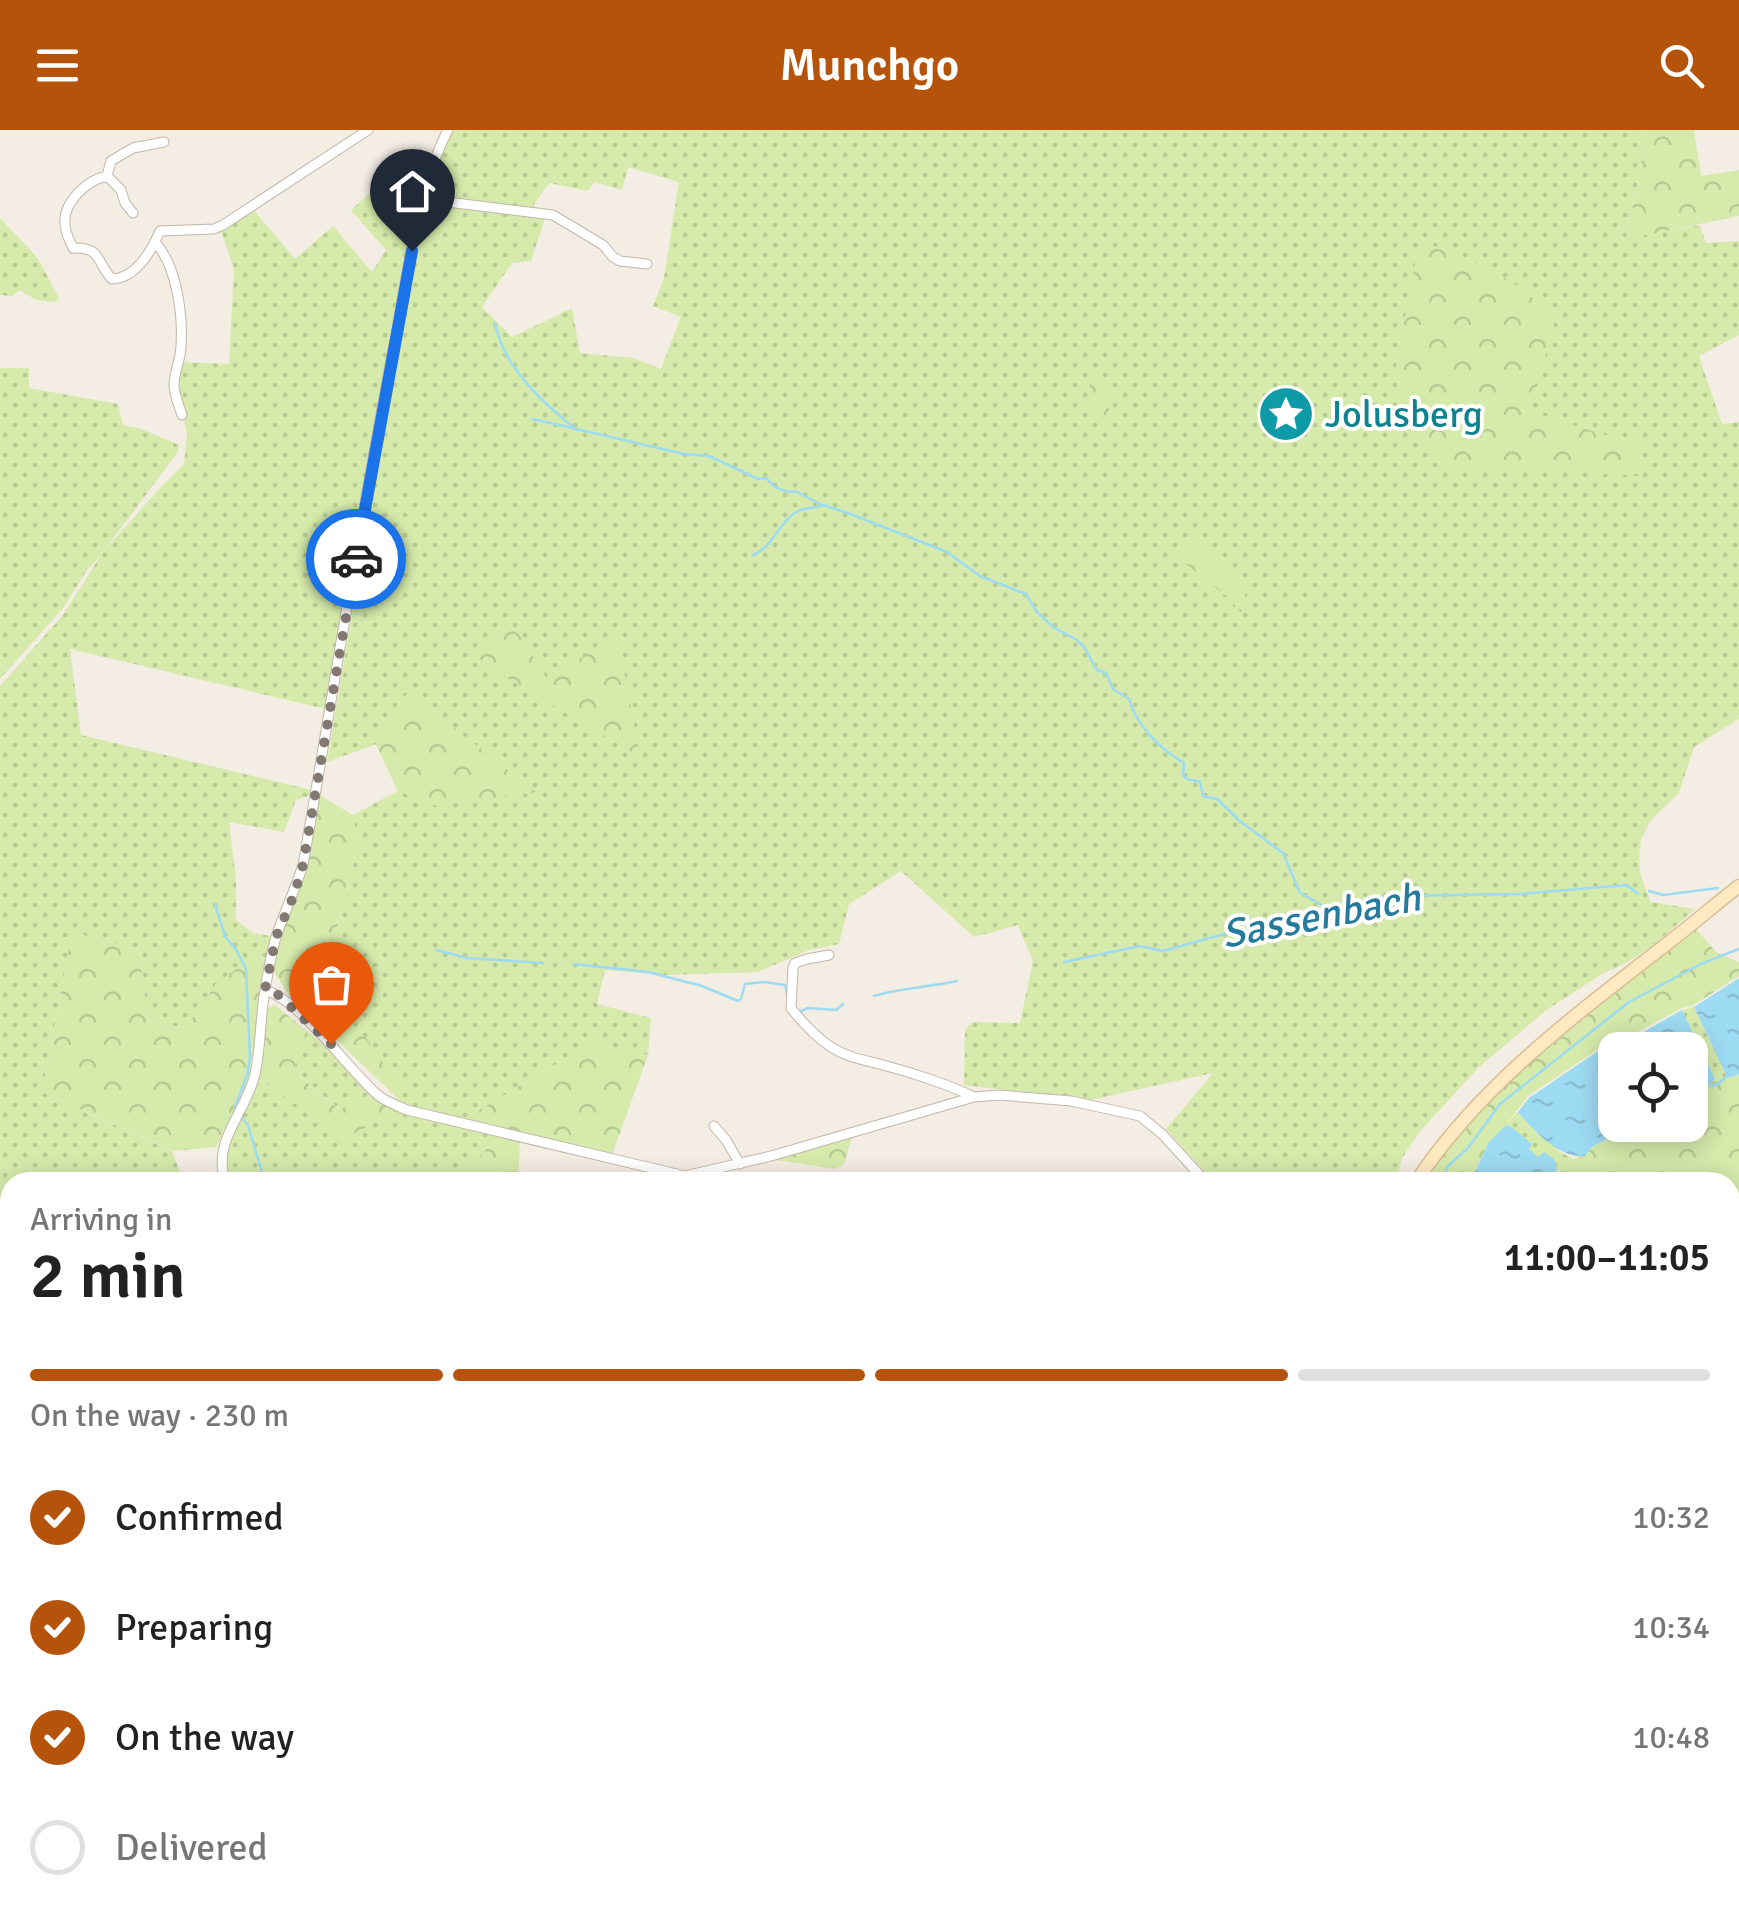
<!DOCTYPE html>
<html lang="en">
<head>
<meta charset="utf-8">
<style>
	body { margin:0; font-family:Signika,sans-serif; background:#f2f2f2; color:#222; height:100vh; display:flex; flex-direction:column; font-size:38px; white-space:nowrap }
	* { box-sizing:border-box; margin:0 }
	p { font-size:32px; color:#767676 }
	.icon { flex:none; width:55px; height:55px; fill:none; stroke:currentColor; stroke-width:2; stroke-linecap:round; stroke-linejoin:round }
	.map { position:relative; flex:1; overflow:hidden }
	.drawer { position:absolute; left:0px; top:1042px; width:1740px; height:752px; display:flex; flex-direction:column; background:#fff; border-radius:30px 30px 0 0; box-shadow:0 5px 25px #0003 }
	.drawer>* { flex:none }
	.controls { position:absolute; left:1598px; top:902px; display:grid; gap:20px }
	.controls a { display:grid; place-items:center; width:110px; height:110px; border-radius:20px; background:#fff; box-shadow:0 5px 25px #0003; font-size:50px }
	.pin { position:absolute; display:grid; place-items:center; width:85px; height:85px; color:#fff; margin:-102px -42px; border-radius:50% 50% 50% 0; rotate:-45deg; box-shadow:0 0 10px #0007 }
	.pin .icon { rotate:45deg }
	.courier { position:absolute; display:grid; place-items:center; width:100px; height:100px; margin:-50px; border:8px solid #1a73e8; border-radius:50%; background:#fff; color:#222; box-shadow:0 2px 12px #0007 }
	.head em { font-style:normal; font-weight:600 }
	.head div { display:flex; flex-direction:column-reverse }
	.head { display:flex; align-items:center; justify-content:space-between; height:170px; padding:0 30px }
	h1 { font-size:65px; font-weight:600; line-height:75px }
	.bar { display:grid; grid-template-columns:repeat(4,1fr); gap:15px 10px; align-content:center; height:120px; padding:0 30px }
	.bar i { height:12px; border-radius:8px; background:#e0e0e0 }
	.bar .on { background:#b45309 }
	.bar p { grid-column:span 4 }
	ol { padding:0 30px; list-style:none }
	li { display:flex; align-items:center; gap:30px; height:110px }
	li p { margin-inline-start:auto }
	li .icon { padding:10px; border-radius:50%; background:#b45309; color:#fff; stroke-width:4 }
	li:last-child { color:#767676 }
	li i { width:55px; height:55px; border:5px solid #e0e0e0; border-radius:50% }
	header { display:flex; justify-content:space-between; align-items:center; height:130px; padding:0 30px; background:#b45309; color:#fff; font-size:45px; font-weight:600 }
	.map>svg:first-child { display:block }
	.green { fill:url(#green-dots); fill-rule:evenodd }
	.forest { fill:url(#forest-crowns) }
	.water { fill:url(#water-ripples) }
	.lines { fill:none; stroke-linecap:round; stroke-linejoin:round }
	.stream { stroke:#9ddbf3; stroke-width:2.5 }
	.street-casing { stroke:#c2b6a9; stroke-width:11 }
	.secondary-casing { stroke:#d9be93; stroke-width:15 }
	.street { stroke:#fff; stroke-width:9 }
	.secondary { stroke:#ffe9c2; stroke-width:12 }
	.done { stroke:#827a72; stroke-width:10; stroke-dasharray:0 18 }
	.route { stroke:#1a73e8; stroke-width:12 }
	.labels { text-anchor:middle; dominant-baseline:central; stroke-width:8; stroke-linejoin:round; paint-order:stroke }
	.culture-label { font-size:38px; fill:#0d838f; stroke:#fff; text-anchor:start }
	.water-label { font-size:40px; font-style:italic; fill:#257a9d; stroke:#fff }
</style>
</head>
<body>
<header><svg class="icon" aria-label="menu" viewBox="0 0 24 24"><path d="M4 6h16M4 12h16M4 18h16"/></svg>Munchgo<svg class="icon" aria-label="search" viewBox="0 0 24 24"><circle cx="10" cy="10" r="6"/><path d="M15 15l6 6"/></svg></header>
<div class="map">
<svg width="1739" height="1794" viewBox="0 0 1739 1794">
	<defs>
		<pattern id="green-dots" width="8" height="8" patternUnits="userSpaceOnUse" patternTransform="scale(2.5)"><rect width="8" height="8" fill="#d5eaab"/><path d="M2 2h.1M6 6h.1" fill="none" stroke="#b8ca94" stroke-width="1.8" stroke-linecap="round"/></pattern>
		<pattern id="forest-crowns" width="20" height="18" patternUnits="userSpaceOnUse" patternTransform="scale(2.5)"><rect width="20" height="18" fill="#d5eaab"/><path d="M2 6a3 3 0 1 1 6 0M12 15a3 3 0 1 1 6 0" fill="none" stroke="#b8ca94"/></pattern>
		<pattern id="water-ripples" width="26" height="14" patternUnits="userSpaceOnUse" patternTransform="scale(2.5)"><rect width="26" height="14" fill="#9ddbf3"/><path d="M2 4q2-2 4 0t4 0M15 11q2-2 4 0t4 0" fill="none" stroke="#89bdd1"/></pattern>
	</defs>
	<rect width="100%" height="100%" fill="#f3ede4"/>
	<path class="green" d="M453,0H1640L1643,26L1626,108L1700,95L1706,113L1739,111V205L1699,226L1722,294L1739,292V589L1694,617L1679,663L1651,690L1641,709L1639,729L1640,743L1650,772L1695,779C1668,802 1639,831 1605,842L1545,881L1478,938L1421,1000L1402,1028L1396,1052H1214L1166,999L1213,943L1090,970L964,955L965,899L973,892L1020,893L1033,831L1018,795L974,807L901,741L849,774L839,814L809,820L757,842L667,845L605,840L597,874L651,888L648,925L593,912L461,991L409,977L402,973L321,892L325,815L343,781L358,711L353,685L398,661L376,614L327,632C352,488 374,342 402,198C415,132 422,61 453,0ZM628,37L679,52L664,148L653,176L681,187L661,239L633,228L580,223L572,178L512,207L482,177L512,133L531,131L547,82L533,76L549,53L588,61L594,52L622,60Z
		M377,57L415,95L326,579L70,519L81,605L312,660L311,665L296,670L284,702L229,692L236,749V790L253,803L277,807L266,829L255,825L216,854L187,898L148,892L139,820L72,802L42,962L172,1021L184,1052H10V1231L0,1232V556L63,485L101,425L87,440L64,477L0,549V238H29V258L118,274L123,295L141,299L179,315L178,322L103,422L161,357L184,334L187,305L178,255L181,232L229,234L234,139L221,101L252,78L295,129L333,96L372,142L386,120L351,80Z
		M0,88L37,127L59,168L55,172L36,170L20,160L12,166L0,165Z
		M1694,877L1726,945L1730,948L1715,949L1682,880Z
		M306,900L333,924L371,964L341,980L294,942Z
		M258,947L344,1009L397,981L497,1006L459,1052H229C216,1021 244,977 258,947Z
		M1518,982L1561,1023L1573,1028L1557,1042L1554,1029L1538,1028L1529,1019L1532,1014L1506,995Z
		M1730,1303L1739,1310V1614L1730,1607Z
		M0,1560L10,1568V1787L93,1785L102,1794H0Z
		M174,1785H657L664,1794H171Z
		M1197,1785H1501L1505,1794H1189Z"/>
	<path class="forest" d="M1640,0H1694L1701,46L1739,40V86L1626,109L1643,26Z
		M1419,110C1464,129 1531,150 1554,195L1530,281L1601,304L1638,312V346L1522,339H1455L1403,299L1395,242Z
		M1090,252L1108,253L1109,288L1087,293Z
		M1190,406L1219,435L1247,457L1241,483L1230,469L1177,427Z
		M515,498L546,547L618,508L640,627L482,533L476,518Z
		M408,562L536,662L436,676L398,661L376,614L389,585Z
		M316,663L353,685L358,711L343,781L325,815L321,891L339,880L367,909L403,963L402,973L287,862L272,839L294,765Z
		M1696,799L1717,823L1739,832V846L1692,876L1682,878L1632,905L1600,918L1528,966L1506,995L1489,1012L1470,1052H1425L1445,1021L1497,960L1622,857Z
		M72,802L139,820L148,892L186,898L216,854L255,825L266,829L252,936L240,973L216,1017L173,1021L42,962Z
		M275,875L306,900L294,942L340,980L371,964L397,981L344,1009L258,947L264,880Z
		M593,912L648,925L612,1025L461,991Z
		M1739,944V1310L1730,1303V1052H1554C1559,1037 1569,1028 1585,1026L1592,1017L1635,995H1690V969L1700,964L1715,949L1730,948Z
		M497,1006L520,1011L518,1052H459Z
		M852,1008L844,1034L835,1039L771,1029Z
		M1730,1607L1739,1614V1794H1505L1501,1785H1730Z"/>
	<path class="water" d="M1739,848V944L1730,948L1726,945L1694,877Z
		M1682,880L1715,949L1700,964L1690,969V920H1637L1633,908Z
		M1601,919L1615,921V995H1633L1592,1017L1585,1026C1560,1029 1534,1001 1518,982L1529,968Z
		M1506,995L1513,998L1532,1014L1529,1019L1538,1027L1544,1022L1554,1029L1557,1042L1554,1052H1470L1489,1012Z"/>
	<g class="lines">
		<path class="stream" d="M495,193C503,237 543,273 577,300
			M533,289L684,324L709,326L758,349L766,348L775,357L788,362L795,361L820,374L848,383L947,422L980,446L1026,464L1037,482L1053,497L1077,510L1084,517L1097,540L1106,543L1113,559L1129,569C1136,595 1161,620 1184,633L1183,645L1187,649L1200,652L1203,666L1217,669L1241,692L1283,723L1300,763L1331,780
			M753,425C773,417 778,393 796,382C803,378 813,378 821,376
			M1649,761L1663,765L1718,758
			M215,774L225,806L237,821L246,839L250,927L247,945L234,980
			M436,820L467,828L543,833
			M1064,832L1140,816L1163,821L1235,801L1311,792L1318,783L1385,766L1519,764L1627,755L1638,764
			M574,834L648,842L702,856L738,871L741,869L745,854L764,852L785,855L787,864
			M874,866C900,858 929,857 957,851
			M801,881L808,878L836,880L843,874
			M1710,956L1718,954L1728,945
			M243,989L248,995L265,1052
			M1441,1052L1448,1036L1468,1018L1500,974L1629,872L1701,834L1739,819
			M1497,1785L1501,1794
			M1013,1794L1015,1785"/>
		<g class="street-casing">
			<path id="street" d="M107,46L111,31L133,18L164,12
				M423,69L553,85L603,115L613,127L620,131L647,134
				M133,83L125,73L121,60L107,46C87,50 63,72 65,94C65,103 70,111 73,118C103,117 96,133 112,149C136,148 151,122 160,101L214,99L223,95L368,0
				M155,112C177,136 183,185 181,216C181,229 174,242 174,255C174,264 179,276 182,285
				M829,825L807,829L795,833L793,838L791,878C802,892 816,907 831,917C848,928 865,930 883,935C910,942 950,955 974,967
				M265,860C303,872 347,939 379,966C387,972 398,976 407,980L685,1046L771,1026L974,967L999,965L1071,971L1140,986L1162,1004L1206,1052
				M714,996L726,1010L740,1034
				M226,1052C210,1013 247,981 255,944C261,917 260,888 265,860C268,843 271,824 276,807C284,783 295,760 303,735C333,563 360,391 393,220C407,151 416,61 448,0
				M0,1557L10,1565
				M686,1785L688,1794
				M7,1794L10,1784"/>
		</g>
		<g class="secondary-casing">
			<path id="secondary" d="M1416,1052C1481,953 1581,881 1673,809C1695,792 1717,773 1739,756
				M1122,1794L1127,1785"/>
		</g>
		<use href="#street" class="street"/>
		<use href="#secondary" class="secondary"/>
	</g>
	<g class="lines">
		<path class="done" d="M331,914L276,863L265,860L276,807L294,765L303,735L356,429"/>
		<path class="route" d="M356,429L412,121"/>
	</g>
	<defs>
		<g id="sight-disc" transform="scale(2.875)"><circle r="9.5" fill="#0f9aa8" stroke="#fff"/><path d="M0-6L1.8-2.2L6-1.7L2.9 1.2L3.7 5.4L0 3.3L-3.7 5.4L-2.9 1.2L-6-1.7L-1.8-2.2Z" fill="#fff"/></g>
	</defs>
	<g fill-rule="evenodd">
		<use href="#sight-disc" x="1286" y="284"/>
	</g>
	<g class="labels">
		<g class="culture-label">
			<text x="1325" y="284">Jolusberg</text>
		</g>
		<g class="water-label">
			<text transform="translate(1321 786) rotate(-11)">Sassenbach</text>
		</g>
	</g>
</svg>
<div class="controls">
<a><svg class="icon" aria-label="locate" viewBox="0 0 24 24"><circle cx="12" cy="12" r="6"/><path d="M12 2v4M12 18v4M2 12h4M18 12h4"/></svg></a>
</div>
<div class="pin" style="left:331px;top:914px;background:#ea580c"><svg class="icon" aria-label="bag" viewBox="0 0 24 24"><path d="M5 8h14l-1 12H6zM9 8a3 3 0 0 1 6 0"/></svg></div>
<div class="pin" style="left:412px;top:121px;background:#1f2937"><svg class="icon" aria-label="home" viewBox="0 0 24 24"><path d="M3 11l9-7 9 7M6 9v11h12V9"/></svg></div>
<div class="courier" style="left:356px;top:429px"><svg class="icon" aria-label="car" viewBox="0 0 24 24"><path d="M5 17H2v-5l4-1 3-4h7l3 4 3 1v5h-3M9 17h6M6 11h13"/><circle cx="7" cy="17" r="2"/><circle cx="17" cy="17" r="2"/></svg></div>
<section class="drawer">
<div class="head"><div><h1>2 min</h1><p>Arriving in</p></div><em>11:00–11:05</em></div>
<div class="bar"><i class="on"></i><i class="on"></i><i class="on"></i><i></i><p>On the way · 230 m</p></div>
<ol>
<li><svg class="icon" aria-label="check" viewBox="0 0 24 24"><path d="M5 12l5 5 9-10"/></svg>Confirmed<p>10:32</p></li>
<li><svg class="icon" aria-label="check" viewBox="0 0 24 24"><path d="M5 12l5 5 9-10"/></svg>Preparing<p>10:34</p></li>
<li><svg class="icon" aria-label="check" viewBox="0 0 24 24"><path d="M5 12l5 5 9-10"/></svg>On the way<p>10:48</p></li>
<li><i></i>Delivered</li>
</ol>
</section>
</div>
</body>
</html>
